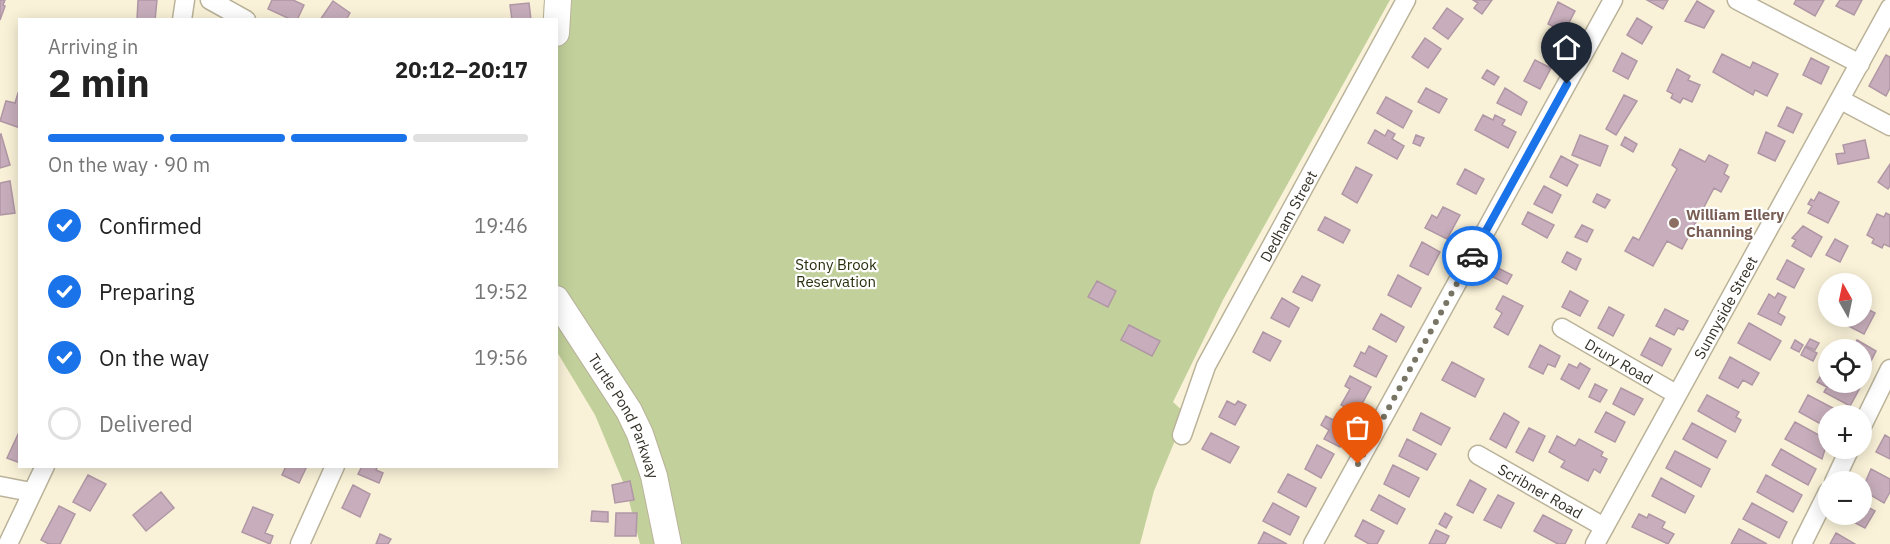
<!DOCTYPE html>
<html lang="en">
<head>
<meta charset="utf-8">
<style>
	body { margin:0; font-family:"IBM Plex Sans",sans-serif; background:#f2f2f2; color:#222; height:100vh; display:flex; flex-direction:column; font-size:22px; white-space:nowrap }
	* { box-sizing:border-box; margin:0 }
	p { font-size:20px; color:#767676 }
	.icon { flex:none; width:33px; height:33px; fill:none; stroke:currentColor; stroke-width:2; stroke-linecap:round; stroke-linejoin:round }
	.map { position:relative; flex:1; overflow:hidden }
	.sheet { position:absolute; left:18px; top:18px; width:540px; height:450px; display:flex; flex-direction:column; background:#fff; border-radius:0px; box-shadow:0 3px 15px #0003 }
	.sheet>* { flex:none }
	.needle { width:39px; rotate:351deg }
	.controls { position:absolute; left:1818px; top:273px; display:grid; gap:12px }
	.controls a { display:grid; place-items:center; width:54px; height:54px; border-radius:50%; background:#fff; box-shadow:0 3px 15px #0003; font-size:30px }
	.pin { position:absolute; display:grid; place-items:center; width:51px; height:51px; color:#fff; margin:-62px -26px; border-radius:50% 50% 50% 0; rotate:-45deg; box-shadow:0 0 6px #0007 }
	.pin .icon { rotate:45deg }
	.courier { position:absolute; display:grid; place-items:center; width:60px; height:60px; margin:-30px; border:4px solid #1a73e8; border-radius:50%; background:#fff; color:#222; box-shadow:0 2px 8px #0007 }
	.head em { font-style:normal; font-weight:700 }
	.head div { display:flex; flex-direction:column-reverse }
	.head { display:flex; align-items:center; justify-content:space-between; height:102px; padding:0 30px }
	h1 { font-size:39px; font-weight:700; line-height:45px }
	.bar { display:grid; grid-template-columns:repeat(4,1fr); gap:9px 6px; align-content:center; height:72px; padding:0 30px }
	.bar i { height:8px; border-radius:4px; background:#e0e0e0 }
	.bar .on { background:#1a73e8 }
	.bar p { grid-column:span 4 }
	ol { padding:0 30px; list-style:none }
	li { display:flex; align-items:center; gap:18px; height:66px }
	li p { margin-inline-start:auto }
	li .icon { padding:6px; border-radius:50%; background:#1a73e8; color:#fff; stroke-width:4 }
	li:last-child { color:#767676 }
	li i { width:33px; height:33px; border:3px solid #e0e0e0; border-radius:50% }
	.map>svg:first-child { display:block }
	.green { fill:#c2d19b }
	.building { fill:#c8aebc; stroke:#b097a5; stroke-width:1.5 }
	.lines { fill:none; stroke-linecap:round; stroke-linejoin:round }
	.street-casing { stroke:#bab39a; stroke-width:21 }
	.secondary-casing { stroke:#bab39a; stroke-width:28 }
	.street { stroke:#fff; stroke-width:18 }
	.secondary { stroke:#fff; stroke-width:26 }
	.done { stroke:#797565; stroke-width:6; stroke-dasharray:0 10.8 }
	.route { stroke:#1a73e8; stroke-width:8 }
	.education-dot { fill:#8d6e63; stroke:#fff; stroke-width:2 }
	.labels { text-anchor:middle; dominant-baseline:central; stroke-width:4.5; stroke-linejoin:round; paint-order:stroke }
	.education-label { font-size:15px; font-weight:bold; fill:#785e54; stroke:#fff; text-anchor:start }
	.street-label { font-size:15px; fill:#343127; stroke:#fff }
	.park-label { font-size:15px; fill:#282f0c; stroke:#fff }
</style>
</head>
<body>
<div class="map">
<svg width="1890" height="544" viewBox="0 0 1890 544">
	<rect width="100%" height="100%" fill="#faf2d8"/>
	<path class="green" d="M544,0H1390L1223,300L1173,402L1186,414L1154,491L1140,544H640L626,489L595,415L557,352L556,20H543Z"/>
	<path class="building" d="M0,0H5L3,5L5,6L0,20Z
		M138,0H157L155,20H137Z
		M272,0H293L304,5L297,20H292L268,9Z
		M1473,0H1492L1482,14L1474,8L1478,3Z
		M1647,0H1668L1663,9Z
		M1796,0H1824L1815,16L1794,4Z
		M1840,0H1862L1854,15L1836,6Z
		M333,1L350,13L346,20H320Z
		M1697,1L1714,11L1704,28L1685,21Z
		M1558,2L1575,11L1564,32L1548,24Z
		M529,3L531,20H512L510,5Z
		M1447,8L1463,19L1448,39L1433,28Z
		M1637,18L1652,27L1642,44L1627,35Z
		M1425,38L1441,49L1428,68L1412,57Z
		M1622,53L1637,61L1628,79L1613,71Z
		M1722,54L1750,68L1753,62L1778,74L1767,96L1755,90L1753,95L1713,72Z
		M1886,55L1890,57V88L1886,96L1869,86Z
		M1811,58L1829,67L1821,84L1803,75Z
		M1535,60L1551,68L1540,89L1524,81Z
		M1677,69L1690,76L1688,80L1700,85L1692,102L1683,98L1680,103L1671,98L1673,94L1667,91Z
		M1487,70L1499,77L1494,85L1482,78Z
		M1426,88L1447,99L1439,113L1418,102Z
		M1505,88L1527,102L1521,115L1497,103Z
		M18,93L20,94V128L0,121L6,101L15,103Z
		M1624,95L1637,101L1616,135L1606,129Z
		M1386,97L1412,111L1403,128L1377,113Z
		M1787,107L1802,114L1793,133L1778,126Z
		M1483,115L1493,120L1495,115L1505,120L1502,125L1516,132L1508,148L1475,130Z
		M1375,130L1385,136L1388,130L1395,134L1392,139L1404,146L1397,159L1368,143Z
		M1766,132L1785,141L1775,161L1758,153Z
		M1,134L10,165L0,168V135Z
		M1416,135L1424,138L1420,146L1413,143Z
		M1580,135L1608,146L1600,166L1572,155Z
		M1625,137L1637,144L1633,152L1621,145Z
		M1865,140L1869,158L1838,164L1836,154L1845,153L1843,145Z
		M1680,149L1705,162L1709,155L1728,165L1724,174L1729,177L1721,192L1714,188L1682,249L1667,241L1653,266L1625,251L1633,237L1639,240L1677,169L1672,165Z
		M1561,156L1578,165L1567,186L1550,177Z
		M1890,164V186L1888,189L1878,182Z
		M1356,167L1372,175L1357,203L1342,194Z
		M1465,169L1484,179L1476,194L1457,184Z
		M10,181L15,213L0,215V183Z
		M1544,186L1561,195L1552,213L1534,204Z
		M1819,192L1839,202L1828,223L1808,213L1812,206L1808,204L1811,199L1814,201Z
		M1597,194L1610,200L1605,208L1593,202Z
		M1443,207L1460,215L1447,239L1425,228L1432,215L1437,218Z
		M1528,212L1554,225L1547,238L1522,224Z
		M1886,213L1890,215V247L1884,244L1882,248L1872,243L1874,239L1867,235L1877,214L1884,217Z
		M1325,217L1350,230L1343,243L1318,230Z
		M1582,225L1593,230L1587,242L1575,237Z
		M1803,226L1822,237L1811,257L1792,246L1796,240L1792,238Z
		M1835,239L1848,246L1840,262L1826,255Z
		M1422,242L1440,252L1428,275L1410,266Z
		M1567,252L1581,259L1576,270L1562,262Z
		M1787,260L1804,269L1794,288L1777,279Z
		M1496,267L1512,275L1507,284L1491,276Z
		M1398,275L1421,288L1411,307L1388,295Z
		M1302,276L1320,285L1312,301L1293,292Z
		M1097,281L1116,291L1108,307L1088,297Z
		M1570,291L1588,301L1580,316L1562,307Z
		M1778,293L1786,297L1778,313L1785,317L1781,325L1758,314L1769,294L1775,298Z
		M1503,296L1523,306L1508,335L1494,327L1502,313L1496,309Z
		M1282,298L1299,308L1289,327L1271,318Z
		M1862,306L1875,313L1864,334L1833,318L1862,316Z
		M1609,307L1624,315L1613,336L1598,328Z
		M1665,309L1688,321L1683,330L1678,328L1674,335L1656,326Z
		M1381,314L1404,327L1396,342L1373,329Z
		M1749,323L1781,341L1770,360L1738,343Z
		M1129,325L1160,341L1152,356L1121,340Z
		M1263,332L1281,341L1270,361L1253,352Z
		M1650,338L1671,349L1662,366L1641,355Z
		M1810,339L1819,343L1815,350L1806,346Z
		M1795,340L1803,345L1799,352L1791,348Z
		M1857,340L1876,351L1866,371L1862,369V350H1842L1846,343L1853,347Z
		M1540,345L1560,356L1555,367L1548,364L1543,374L1529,367Z
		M1369,346L1387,356L1376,377L1354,366L1361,352L1365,354Z
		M1805,347L1817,353L1813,361L1801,355Z
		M1730,357L1759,373L1752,385L1743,380L1738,388L1719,378Z
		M1452,362L1484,379L1475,397L1442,380Z
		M1580,363L1590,369L1579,389L1561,379L1569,364L1577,368Z
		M1823,372L1828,376V382H1854L1861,386L1850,406L1824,392L1827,387L1817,382Z
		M1350,376L1371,387L1357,413L1341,405L1350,389L1345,386Z
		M1595,384L1607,390L1600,402L1589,397Z
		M1621,388L1643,399L1634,415L1613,404Z
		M1707,395L1739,412L1736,417L1741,420L1735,432L1698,411Z
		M1808,395L1846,415L1845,416H1828V428L1799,412Z
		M1227,401L1235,405L1238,401L1246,405L1235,425L1219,417Z
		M1606,412L1625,422L1615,442L1595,432Z
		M1421,413L1450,428L1441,445L1413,430Z
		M1504,413L1519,422L1506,448L1490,439Z
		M1337,414L1353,423L1340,447L1324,439L1329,430L1321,425L1326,416L1333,420Z
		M1795,422L1828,440L1822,459L1785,439Z
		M1692,423L1726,441L1717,458L1683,439Z
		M1529,428L1545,436L1533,461L1516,452Z
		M20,430V463L7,458Z
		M1211,433L1239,447L1230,463L1202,449Z
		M1885,435L1890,438V459L1876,452Z
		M1557,436L1575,446L1579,439L1603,452L1601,456L1607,459L1600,473L1594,469L1588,481L1561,467L1565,461L1549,452Z
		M1407,439L1436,454L1427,470L1399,456Z
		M1317,445L1334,454L1321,478L1305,469Z
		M1781,449L1816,469L1808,485L1772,465Z
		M1675,451L1710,469L1701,487L1666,468Z
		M1393,465L1419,478L1409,497L1384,484Z
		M286,466H307L299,483L282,475Z
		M362,466H378L376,470L383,473L379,483L358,474Z
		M1871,469L1890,479V492L1884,503L1862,490Z
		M1288,474L1316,488L1306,507L1278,492Z
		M88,475L106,484L90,511L73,502Z
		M1766,475L1802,495L1793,512L1757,492Z
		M1661,478L1694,496L1685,513L1652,496Z
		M1470,480L1486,489L1473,513L1457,505Z
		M630,481L634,500L615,503L612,485Z
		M353,485L370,494L360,517L342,508Z
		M161,492L174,508L146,531L133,515Z
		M1379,495L1405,509L1397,524L1371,510Z
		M1498,495L1514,503L1501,528L1484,520Z
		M1273,503L1299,517L1290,535L1263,521Z
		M1752,503L1787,522L1779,538L1743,519Z
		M1862,504L1875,511L1865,528L1844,517L1846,514H1862Z
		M59,506L75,514L60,544H49L41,540Z
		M253,507L273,515L265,533L273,536L270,544L242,532Z
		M592,511L608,512V522L591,521Z
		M616,513H637L636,536H615Z
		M1445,513L1452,517L1446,528L1439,524Z
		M1639,514L1647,518L1649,514L1665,522L1662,528L1674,534L1668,544L1632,527Z
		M1543,515L1572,530L1565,544H1558L1534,531Z
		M1363,520L1384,531L1377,544H1369L1355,536Z
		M1739,529L1767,544H1731Z
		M1436,530L1449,536L1445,544H1429Z
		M1264,532L1287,544H1258Z
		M1836,533L1855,544H1830Z
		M380,534L391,539L388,544H376Z"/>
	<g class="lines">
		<g class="street-casing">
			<g id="street">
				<path d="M210,0L246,20"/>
				<path d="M1737,0L1860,64"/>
				<path d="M182,20L185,0"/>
				<path d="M1841,100L1890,126"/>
				<path id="s1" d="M1562,328L1676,394"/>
				<path d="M1862,426L1890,369"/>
				<path id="s2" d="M1182,435L1206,366L1406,0"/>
				<path id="s3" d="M1478,455L1604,527"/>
				<path d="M1834,482L1850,448"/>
				<path d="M0,486L31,492"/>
				<path d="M8,544L45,466"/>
				<path d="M300,544L335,466"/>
				<path d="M1313,544L1613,0"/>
				<path id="s4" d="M1595,544L1890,8"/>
				<path d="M1802,544L1828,492"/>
			</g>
		</g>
		<g class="secondary-casing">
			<g id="secondary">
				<path d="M556,33L558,0"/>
				<path id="s5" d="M556,299L629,411L640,434L654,476L668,544"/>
			</g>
		</g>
		<use href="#street" class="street"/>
		<use href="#secondary" class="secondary"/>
	</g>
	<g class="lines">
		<path class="done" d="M1358,464L1472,256"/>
		<path class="route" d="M1472,256L1567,84"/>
	</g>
	<circle class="education-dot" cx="1674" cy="223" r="6"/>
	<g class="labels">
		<g class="education-label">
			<text x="1686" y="214">William Ellery<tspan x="1686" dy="17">Channing</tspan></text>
		</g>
		<g class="street-label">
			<text stroke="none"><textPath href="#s2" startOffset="244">Dedham Street</textPath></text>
			<text stroke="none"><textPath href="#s4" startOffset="270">Sunnyside Street</textPath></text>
			<text stroke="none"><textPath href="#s1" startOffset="66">Drury Road</textPath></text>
			<text stroke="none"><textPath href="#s5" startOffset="136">Turtle Pond Parkway</textPath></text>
			<text stroke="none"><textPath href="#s3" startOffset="72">Scribner Road</textPath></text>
		</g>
		<g class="park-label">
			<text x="836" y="264">Stony Brook<tspan x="836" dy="17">Reservation</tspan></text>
		</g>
	</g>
</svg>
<div class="controls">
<a><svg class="needle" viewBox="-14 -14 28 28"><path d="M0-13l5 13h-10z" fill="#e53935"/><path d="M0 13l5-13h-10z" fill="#767676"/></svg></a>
<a><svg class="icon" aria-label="locate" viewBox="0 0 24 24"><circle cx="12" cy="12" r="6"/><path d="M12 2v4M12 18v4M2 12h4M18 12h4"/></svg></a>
<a>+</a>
<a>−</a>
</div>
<div class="pin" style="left:1358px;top:464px;background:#ea580c"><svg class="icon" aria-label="bag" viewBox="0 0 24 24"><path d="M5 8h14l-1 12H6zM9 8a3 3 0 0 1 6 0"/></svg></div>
<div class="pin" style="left:1567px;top:84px;background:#1f2937"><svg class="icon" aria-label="home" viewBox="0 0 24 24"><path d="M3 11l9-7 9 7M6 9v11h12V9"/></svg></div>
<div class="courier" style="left:1472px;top:256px"><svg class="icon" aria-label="car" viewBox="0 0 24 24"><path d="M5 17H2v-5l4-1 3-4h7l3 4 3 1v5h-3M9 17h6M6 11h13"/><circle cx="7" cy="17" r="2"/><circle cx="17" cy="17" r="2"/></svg></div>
<section class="sheet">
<div class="head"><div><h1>2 min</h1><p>Arriving in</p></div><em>20:12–20:17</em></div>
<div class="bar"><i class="on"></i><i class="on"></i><i class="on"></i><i></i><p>On the way · 90 m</p></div>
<ol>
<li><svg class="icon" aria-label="check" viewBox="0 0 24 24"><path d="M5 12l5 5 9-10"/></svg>Confirmed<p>19:46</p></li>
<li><svg class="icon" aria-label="check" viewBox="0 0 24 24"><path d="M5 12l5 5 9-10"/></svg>Preparing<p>19:52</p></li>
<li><svg class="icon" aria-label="check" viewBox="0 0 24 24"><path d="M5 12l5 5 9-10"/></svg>On the way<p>19:56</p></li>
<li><i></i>Delivered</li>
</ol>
</section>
</div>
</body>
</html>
